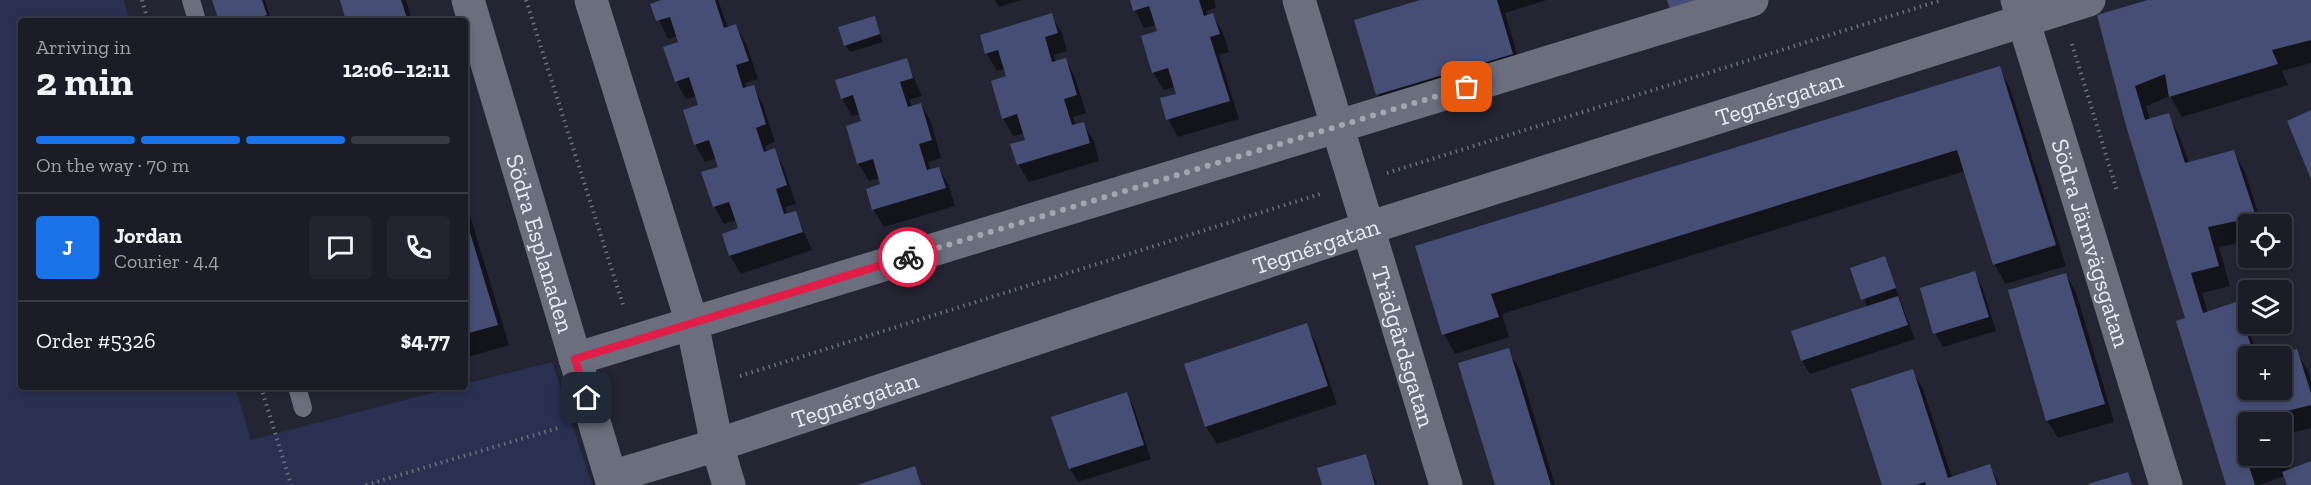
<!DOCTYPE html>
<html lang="en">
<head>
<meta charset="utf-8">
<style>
	body { margin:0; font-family:"Zilla Slab",serif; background:#23252e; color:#f1f3f6; height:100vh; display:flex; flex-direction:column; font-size:22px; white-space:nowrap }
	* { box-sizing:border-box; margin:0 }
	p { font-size:20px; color:#9fa1a7 }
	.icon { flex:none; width:33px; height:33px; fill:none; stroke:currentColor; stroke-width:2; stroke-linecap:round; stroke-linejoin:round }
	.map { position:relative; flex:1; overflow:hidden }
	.sheet { position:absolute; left:18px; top:18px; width:450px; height:372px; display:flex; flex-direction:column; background:#1a1c26; border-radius:6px; box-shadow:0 3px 9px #0003,0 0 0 2px #383a43 }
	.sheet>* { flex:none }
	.fabs { position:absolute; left:2238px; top:214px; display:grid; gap:12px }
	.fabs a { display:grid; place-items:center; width:54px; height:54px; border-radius:6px; background:#1a1c26; box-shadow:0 3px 9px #0003,0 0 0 2px #383a43; font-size:30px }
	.pin { position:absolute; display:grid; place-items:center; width:51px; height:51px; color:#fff; margin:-26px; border-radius:12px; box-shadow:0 3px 9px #0006 }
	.courier { position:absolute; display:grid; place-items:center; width:60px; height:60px; margin:-30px; border:4px solid #e11d48; border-radius:50%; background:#fff; color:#222; box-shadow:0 2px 8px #0007 }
	.headline em { font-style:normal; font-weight:700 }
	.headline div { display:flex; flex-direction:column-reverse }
	.headline { display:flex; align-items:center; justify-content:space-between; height:102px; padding:0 18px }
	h1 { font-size:39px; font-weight:700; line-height:45px }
	.bar { display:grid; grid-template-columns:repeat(4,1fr); gap:9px 6px; align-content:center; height:72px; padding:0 18px }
	.bar i { height:8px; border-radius:4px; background:#383a43 }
	.bar .active { background:#1a73e8 }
	.bar p { grid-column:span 4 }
	.line { display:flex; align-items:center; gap:15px; padding:0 18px; border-top:2px solid #383a43 }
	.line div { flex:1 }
	.round { display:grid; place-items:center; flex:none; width:63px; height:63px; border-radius:6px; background:#23252e }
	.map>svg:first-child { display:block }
	.green { fill:#2a3050 }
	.shadow { fill:#0007 }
	.building { fill:#464e75 }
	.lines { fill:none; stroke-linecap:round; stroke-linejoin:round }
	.path { stroke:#6d707b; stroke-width:4; stroke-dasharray:1.5 4.5; stroke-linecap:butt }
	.lane { stroke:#6b6e7d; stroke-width:18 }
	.street { stroke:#6b6e7d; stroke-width:33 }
	.secondary { stroke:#6b6e7d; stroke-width:33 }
	.done { stroke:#a3a5af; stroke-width:6; stroke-dasharray:0 10.8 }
	.route { stroke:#e11d48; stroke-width:8 }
	.labels { text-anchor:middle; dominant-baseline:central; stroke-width:4.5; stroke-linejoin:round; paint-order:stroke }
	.street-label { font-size:24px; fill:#e8eaf2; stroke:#232632 }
</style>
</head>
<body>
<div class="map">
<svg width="2311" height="485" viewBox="0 0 2311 485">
	<rect width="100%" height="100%" fill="#232632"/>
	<path class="green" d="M0,0H124L129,21H21V387H235L251,440L455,387H465V384L552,362L592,485H0Z"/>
	<path class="shadow" d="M213,0H265L271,21H220Z
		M341,0H406L412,21H348Z
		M666,0H718L728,28L736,26L746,43L758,79L745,83L747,89L753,87L763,104L775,142L765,146L767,152L774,150L784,168L796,204L785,207L787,215L795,212L812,250L741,274L730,256L724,235L740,229L737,220L724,224L714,206L720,167L717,158L705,162L695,144L700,106L697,96L686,99L676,81L680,43L677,36L668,39L652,5Z
		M995,0H1021L999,7Z
		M1131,0H1214L1216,8L1206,11L1208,16L1213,15L1223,33L1229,52L1219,55L1239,119L1178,137L1168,119L1177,95L1175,87L1164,90L1153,73L1159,32L1156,25L1144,28Z
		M1425,0H1547L1505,13L1523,74L1389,114L1378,94Z
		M2153,0H2311V63L2282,71L2288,85L2182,117L2170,96L2146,106L2150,120L2168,115L2179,135L2189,163L2234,152L2245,172L2262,225H2248V241L2219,247L2230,286L2202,293L2208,313L2235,304L2247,324L2258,357H2248V390H2282V357H2274L2296,351L2308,371L2311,380V428L2282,435V423H2248V456H2282V437L2290,471L2311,463V485H2288L2285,476L2259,485H2227L2187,319L2098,16Z
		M1051,15L1062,33L1067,51L1054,55L1056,62L1065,59L1075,77L1086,113L1073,117L1076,126L1083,123L1094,141L1099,161L1029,182L1018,164L1027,141L1025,133L1013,136L1003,118L1008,77L1005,69L997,71L987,54L982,36Z
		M874,18L883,42L850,52L845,45Z
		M906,60L922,96L909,100L912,107L921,104L931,122L941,158L928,162L931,171L939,168L949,186L955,206L884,227L873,209L882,185L880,178L869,181L858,163L863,122L861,114L852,116L842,99Z
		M1999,68L2010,88L2066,266L2006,284L1994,264L1965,171L1502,314L1509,337L1455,354L1444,334L1417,247Z
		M465,199L509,345L465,358Z
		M1884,258L1915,339L1810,374L1802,361L1868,308L1852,269Z
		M1974,273L1982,287L1996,331L1943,347L1935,333L1922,289Z
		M2066,275L2076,292L2114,422L2058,438L2047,420Z
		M1306,325L1316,343L1337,404L1217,444L1206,427Z
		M1508,350L1520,370L1555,485H1496Z
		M1912,371L1923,389L1952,478L1989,466L2000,485H1883Z
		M1126,394L1134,408L1151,459L1078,482L1070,469L1053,418Z
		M1365,455L1377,485H1323Z"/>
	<path class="building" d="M212,0H262L267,15L248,21H219Z
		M340,0H401L408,21H346Z
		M661,0H715L724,28L736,24L749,61L736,65L743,88L754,85L766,124L756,128L764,152L775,148L787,185L776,189L784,214L796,211L803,232L729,256L722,234L738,228L729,202L713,207L701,172L718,167L709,140L694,145L683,110L698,105L689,77L675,82L663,47L678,42L670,17L656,21L650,4Z
		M1130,0H1199L1204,16L1213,13L1220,34L1210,37L1230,101L1166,120L1160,98L1176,94L1168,68L1152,73L1141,36L1157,31L1149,6L1133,11Z
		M1420,0H1497L1513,54L1376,95L1354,20Z
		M1667,0H1697L1670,9Z
		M2148,0H2311V40L2272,50L2278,64L2169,97L2165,74L2135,86L2145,120L2169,113L2185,163L2234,150L2256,217L2208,227L2219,266L2191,273L2203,313L2236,302L2255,357H2248V390H2282V357L2271,356L2297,349L2311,393V405L2271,415L2273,423H2248V456L2272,457L2248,463L2255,485H2226L2176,321L2185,318L2126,126L2097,15Z
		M1052,13L1058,33L1045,37L1052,62L1066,58L1077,95L1064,99L1072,125L1084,122L1090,143L1017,165L1010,144L1025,140L1017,114L1002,119L991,81L1006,76L998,50L985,54L980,35Z
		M875,16L880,34L844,46L838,27Z
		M907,58L913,78L900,82L908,107L921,103L932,140L919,144L927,170L939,167L946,188L872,210L866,189L880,184L873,159L857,164L846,126L861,121L853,95L841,99L835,80Z
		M2000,66L2056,245L1993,265L1957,150L1491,294L1499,317L1442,335L1415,246Z
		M2311,110V179L2287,121Z
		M465,216L498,325L465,334Z
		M1885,256L1896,288L1861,300L1850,268Z
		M1975,271L1989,317L1933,334L1920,288Z
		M2066,273L2105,404L2046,421L2008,290Z
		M1898,296L1908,325L1801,361L1791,331Z
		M1307,323L1328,386L1205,427L1184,364Z
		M1509,348L1551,485H1495L1458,363Z
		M1913,369L1948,478L1990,464L1997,485H1926L1925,482L1916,485H1882L1851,389Z
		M1127,392L1144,445L1069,469L1051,417Z
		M1366,454L1375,485H1322L1317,468Z
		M2311,461V485H2287L2282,472Z
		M915,466L921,485H857Z
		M2128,472L2132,485H2089L2088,484Z"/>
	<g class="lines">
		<path class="path" d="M142,0L148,21
			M526,0L624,308
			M2072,44L2117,191
			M1387,173L1942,0
			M740,376L1320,194
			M261,387L291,485
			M366,485L558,428"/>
		<path class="lane" d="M191,0L197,21
			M297,387L303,408"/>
		<g class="street">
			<path id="s1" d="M468,0L613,485"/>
			<path d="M591,0L692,323L717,445L729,485"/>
			<path id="s2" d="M1299,0L1446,485"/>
			<path d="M575,359L1752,0"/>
			<path id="s3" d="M611,477L717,445L1368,228L2089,0"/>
		</g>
		<path class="secondary" id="s4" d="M2017,0L2166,485"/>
	</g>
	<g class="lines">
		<path class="done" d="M908,257L1467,87"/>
		<path class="route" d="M587,398L575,359L908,257"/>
	</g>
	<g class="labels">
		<g class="street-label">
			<text stroke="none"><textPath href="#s3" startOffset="1228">Tegnérgatan</textPath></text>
			<text stroke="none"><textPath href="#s4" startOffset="254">Södra Järnvägsgatan</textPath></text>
			<text stroke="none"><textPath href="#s1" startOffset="254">Södra Esplanaden</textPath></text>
			<text stroke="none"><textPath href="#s3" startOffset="742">Tegnérgatan</textPath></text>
			<text stroke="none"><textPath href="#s2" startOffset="362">Trädgårdsgatan</textPath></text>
			<text stroke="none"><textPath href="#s3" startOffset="256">Tegnérgatan</textPath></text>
		</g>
	</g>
</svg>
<div class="fabs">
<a><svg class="icon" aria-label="locate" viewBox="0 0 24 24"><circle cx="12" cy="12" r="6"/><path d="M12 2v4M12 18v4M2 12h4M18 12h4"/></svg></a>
<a><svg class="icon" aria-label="layers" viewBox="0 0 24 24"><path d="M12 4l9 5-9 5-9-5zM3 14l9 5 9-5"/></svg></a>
<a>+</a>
<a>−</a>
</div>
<div class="pin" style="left:1467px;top:87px;background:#ea580c"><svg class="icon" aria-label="bag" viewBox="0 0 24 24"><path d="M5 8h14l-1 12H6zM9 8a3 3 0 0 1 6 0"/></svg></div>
<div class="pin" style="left:587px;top:398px;background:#1f2937"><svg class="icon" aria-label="home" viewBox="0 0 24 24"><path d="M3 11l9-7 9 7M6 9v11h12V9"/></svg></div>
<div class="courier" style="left:908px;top:257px"><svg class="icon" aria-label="bike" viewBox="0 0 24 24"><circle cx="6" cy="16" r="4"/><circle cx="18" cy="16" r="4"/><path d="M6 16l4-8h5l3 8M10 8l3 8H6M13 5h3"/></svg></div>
<section class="sheet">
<div class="headline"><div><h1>2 min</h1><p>Arriving in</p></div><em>12:06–12:11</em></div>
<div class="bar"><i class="active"></i><i class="active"></i><i class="active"></i><i></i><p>On the way · 70 m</p></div>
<div class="line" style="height:108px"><b class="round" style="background:#1a73e8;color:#fff">J</b><div><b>Jordan</b><p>Courier · 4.4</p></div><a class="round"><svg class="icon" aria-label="chat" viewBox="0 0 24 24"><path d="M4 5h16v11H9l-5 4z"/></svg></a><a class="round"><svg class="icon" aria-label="phone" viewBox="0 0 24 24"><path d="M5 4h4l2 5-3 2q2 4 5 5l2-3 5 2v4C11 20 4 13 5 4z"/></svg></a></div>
<div class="line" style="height:78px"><div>Order #5326</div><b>$4.77</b></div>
</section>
</div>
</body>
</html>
